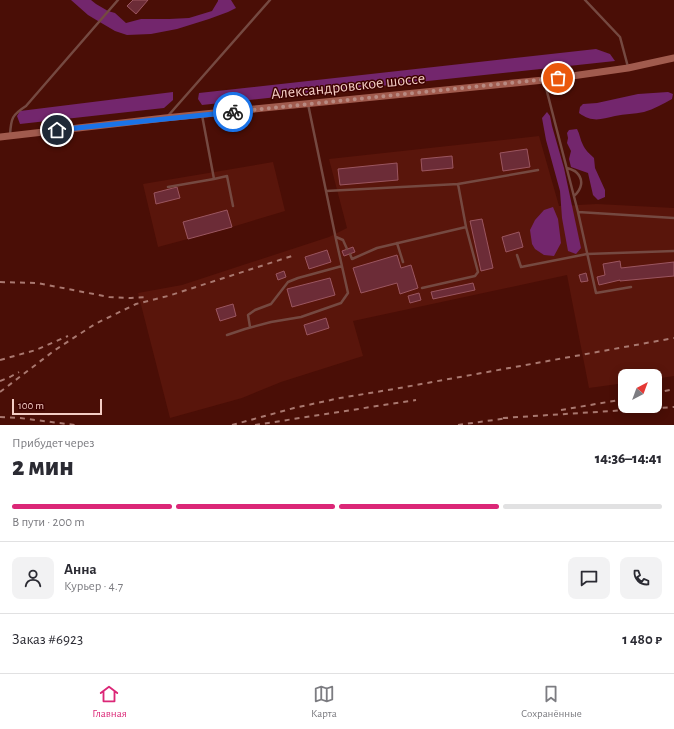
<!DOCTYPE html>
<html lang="ru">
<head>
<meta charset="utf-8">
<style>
	body { margin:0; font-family:"Alegreya Sans",sans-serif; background:#f2f2f3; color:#2b2b33; height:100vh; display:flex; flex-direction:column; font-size:15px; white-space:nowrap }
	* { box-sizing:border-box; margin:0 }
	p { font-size:13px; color:#7c7c81 }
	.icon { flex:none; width:22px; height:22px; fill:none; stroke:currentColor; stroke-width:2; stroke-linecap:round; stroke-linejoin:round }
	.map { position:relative; height:425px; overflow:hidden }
	.sheet { display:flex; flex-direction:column; background:#fff; flex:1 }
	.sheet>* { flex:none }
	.needle { width:26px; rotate:41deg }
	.tools { position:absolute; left:618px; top:369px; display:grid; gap:8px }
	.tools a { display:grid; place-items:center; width:44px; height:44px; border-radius:8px; background:#fff; box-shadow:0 2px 10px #0003; font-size:20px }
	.scale { position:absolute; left:12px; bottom:10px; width:90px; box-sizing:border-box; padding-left:4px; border:2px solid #f4cdc5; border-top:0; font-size:11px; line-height:14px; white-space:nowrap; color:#f4cdc5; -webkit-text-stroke:3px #3e0200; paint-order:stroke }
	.pin { position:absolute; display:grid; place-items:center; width:34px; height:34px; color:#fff; margin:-17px; border:2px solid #fff; border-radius:50%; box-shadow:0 1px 4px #0007 }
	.courier { position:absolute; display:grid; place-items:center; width:40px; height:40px; margin:-20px; border:3px solid #1a73e8; border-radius:50%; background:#fff; color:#222; box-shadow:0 1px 5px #0007 }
	.head em { font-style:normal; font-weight:800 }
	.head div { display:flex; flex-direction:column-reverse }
	.head { display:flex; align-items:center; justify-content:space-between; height:68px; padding:0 12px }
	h1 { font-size:26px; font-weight:800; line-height:30px }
	.bar { display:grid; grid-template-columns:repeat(4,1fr); gap:6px 4px; align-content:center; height:48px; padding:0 12px }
	.bar i { height:5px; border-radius:3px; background:#e1e1e2 }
	.bar .active { background:#db2777 }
	.bar p { grid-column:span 4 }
	.line { display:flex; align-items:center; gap:10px; padding:0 12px; border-top:1px solid #e1e1e2 }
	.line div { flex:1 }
	.round { display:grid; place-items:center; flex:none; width:42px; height:42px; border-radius:8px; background:#f2f2f3 }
	.tab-bar { display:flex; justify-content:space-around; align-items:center; height:56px; border-top:1px solid #e1e1e2; background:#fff; font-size:11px; color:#7c7c81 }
	.tab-bar a { display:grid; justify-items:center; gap:2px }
	.tab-bar .active { color:#db2777 }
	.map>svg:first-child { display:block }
	.built { fill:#59150b }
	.forest { fill:#73266d }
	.building { fill:#6c2c37; stroke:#9b5660 }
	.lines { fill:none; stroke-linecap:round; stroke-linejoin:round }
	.lane { stroke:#754941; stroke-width:2.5 }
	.secondary { stroke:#a15b4e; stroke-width:7 }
	.rail { stroke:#a97870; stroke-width:2; stroke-dasharray:5 5; stroke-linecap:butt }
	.done { stroke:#b88a82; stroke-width:4; stroke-dasharray:0 7.2 }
	.route { stroke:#1a73e8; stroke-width:5 }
	.labels { text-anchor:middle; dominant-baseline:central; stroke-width:3; stroke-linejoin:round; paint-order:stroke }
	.street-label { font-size:16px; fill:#f4cdc5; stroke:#3e0200 }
</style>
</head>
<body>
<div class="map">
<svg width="674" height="425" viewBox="0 0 674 425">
	<rect width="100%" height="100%" fill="#4a0e06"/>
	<path class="built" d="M539,136L559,206L597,204L674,208V376L655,379V376H625V383L589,388L567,275L353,321L363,356L281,382L242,398L170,418L138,293L182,285L329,237L347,228L329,159Z
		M273,162L285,211L232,227L158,247L143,184Z"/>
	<path class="forest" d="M71,0H91L96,4L108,11L115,13L126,23L141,19H169L189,18L212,11L218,1V0H231L236,8L228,12L209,19L177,29L151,34L127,35L115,31L98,21L88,15Z
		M596,49L610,54L615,61L202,105L198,99L199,93Z
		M173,92V100L164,108L20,124L17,116L20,111Z
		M668,92L673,94L672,99C663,104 654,109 644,112C634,114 625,114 615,116C601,119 593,123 579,113L580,107L583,104L597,103L638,94Z
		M547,112L550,116L552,126L564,168L581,248L576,254L568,251L562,218L560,191L546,140L542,118Z
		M577,129C580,134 580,140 583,145C585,150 590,154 594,158L595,168L605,190V197L598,200L593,195L588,173L571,167L569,159L571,151L567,143L568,138L567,133L569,130Z
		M553,207L558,219L561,243L554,256L544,255L535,249L532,244L530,230L535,220L544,210Z"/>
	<path class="building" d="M133,0H148L136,14L127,6Z
		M527,149L530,167L503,171L500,153Z
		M452,156L453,168L422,171L421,159Z
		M397,163L398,180L340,185L338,169Z
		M177,187L180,198L156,204L154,193Z
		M227,210L232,227L188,239L183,222Z
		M482,219L493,268L481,271L470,221Z
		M519,232L523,247L506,252L502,237Z
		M353,247L355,252L344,256L342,251Z
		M327,250L331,262L309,269L305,257Z
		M397,255L401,268L411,265L418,288L400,294L397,283L361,293L353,268Z
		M620,261L621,268L674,262V276L620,281V280L599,285L597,277L605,275L603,264Z
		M284,271L286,277L278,280L276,274Z
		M586,273L588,281L581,282L579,275Z
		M330,278L335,295L292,307L287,289Z
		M473,283L475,290L433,299L431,292Z
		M419,293L421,300L410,303L408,296Z
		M233,304L236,316L220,321L216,309Z
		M326,318L329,328L307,335L304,325Z"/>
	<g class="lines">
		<path class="lane" d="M585,0L620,37L628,67
			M544,80L578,212L596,293L631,287
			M202,115L214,179L227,176L233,206
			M167,117L270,0
			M10,135C11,118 12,115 26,106L118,0
			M567,168C570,169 574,170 576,172C585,180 581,190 574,196
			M458,184L466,227
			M168,187L214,179
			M326,191L458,184L538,170
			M578,212L674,218
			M336,237L343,240L347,249
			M397,243L403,262
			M350,254L352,259L377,248L466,227L478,272L475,276L422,288
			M517,255L521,267L587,254L674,251
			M250,327L248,315L255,310L271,304L288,282L298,278L342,266
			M227,335L245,329L271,322L301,317L341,303L348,293L337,244L308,104"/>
		<path class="secondary" d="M0,137L165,118L544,80L628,68L674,58"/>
		<path class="rail" d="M0,282L37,283L109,297L131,298L148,297
			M0,360L36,350L68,336
			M0,381L10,377L19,372
			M0,392L55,350L95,324L136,304L168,296L295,255
			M655,393L674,389
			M561,410L625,399
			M0,417L20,418L75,425
			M503,418L674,407
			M232,425L294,408L340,398L394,389L674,338
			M255,425L416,400
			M458,425L508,418"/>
	</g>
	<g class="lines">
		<path class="done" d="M233,112L558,78"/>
		<path class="route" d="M57,130L233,112"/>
	</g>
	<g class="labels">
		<g class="street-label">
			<text transform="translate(348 86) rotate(-6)">Александровское шоссе</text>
		</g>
	</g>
</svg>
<div class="tools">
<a><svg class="needle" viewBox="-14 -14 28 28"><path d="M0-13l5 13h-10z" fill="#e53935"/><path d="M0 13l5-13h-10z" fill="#7c7c81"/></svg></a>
</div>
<div class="scale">100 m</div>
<div class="pin" style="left:558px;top:78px;background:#ea580c"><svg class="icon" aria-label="bag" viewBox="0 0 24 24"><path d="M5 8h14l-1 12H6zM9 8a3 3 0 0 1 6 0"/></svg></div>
<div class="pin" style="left:57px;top:130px;background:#1f2937"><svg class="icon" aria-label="home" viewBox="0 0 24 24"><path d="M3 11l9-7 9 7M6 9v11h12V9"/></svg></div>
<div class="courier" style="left:233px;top:112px"><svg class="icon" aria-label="bike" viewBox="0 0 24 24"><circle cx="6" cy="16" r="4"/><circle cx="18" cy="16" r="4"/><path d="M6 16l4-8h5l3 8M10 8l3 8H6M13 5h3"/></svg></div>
</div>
<section class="sheet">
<div class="head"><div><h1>2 мин</h1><p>Прибудет через</p></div><em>14:36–14:41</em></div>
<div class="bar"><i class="active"></i><i class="active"></i><i class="active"></i><i></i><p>В пути · 200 m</p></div>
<div class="line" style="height:72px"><a class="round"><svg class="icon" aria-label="person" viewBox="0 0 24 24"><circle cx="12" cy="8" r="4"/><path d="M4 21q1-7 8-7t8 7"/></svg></a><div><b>Анна</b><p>Курьер · 4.7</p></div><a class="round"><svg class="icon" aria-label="chat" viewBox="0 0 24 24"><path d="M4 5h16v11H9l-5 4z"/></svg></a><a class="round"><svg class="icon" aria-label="phone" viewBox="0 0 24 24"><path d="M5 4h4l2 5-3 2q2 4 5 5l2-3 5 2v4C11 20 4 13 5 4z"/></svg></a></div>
<div class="line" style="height:52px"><div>Заказ #6923</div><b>1 480 ₽</b></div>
</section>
<nav class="tab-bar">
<a class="active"><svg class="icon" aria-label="home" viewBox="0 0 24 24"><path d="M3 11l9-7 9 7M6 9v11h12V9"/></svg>Главная</a>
<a><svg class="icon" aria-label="map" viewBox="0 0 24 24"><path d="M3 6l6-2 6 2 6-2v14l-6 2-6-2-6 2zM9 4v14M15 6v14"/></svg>Карта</a>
<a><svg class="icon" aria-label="saved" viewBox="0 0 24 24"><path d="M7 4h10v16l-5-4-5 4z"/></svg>Сохранённые</a>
</nav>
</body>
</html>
